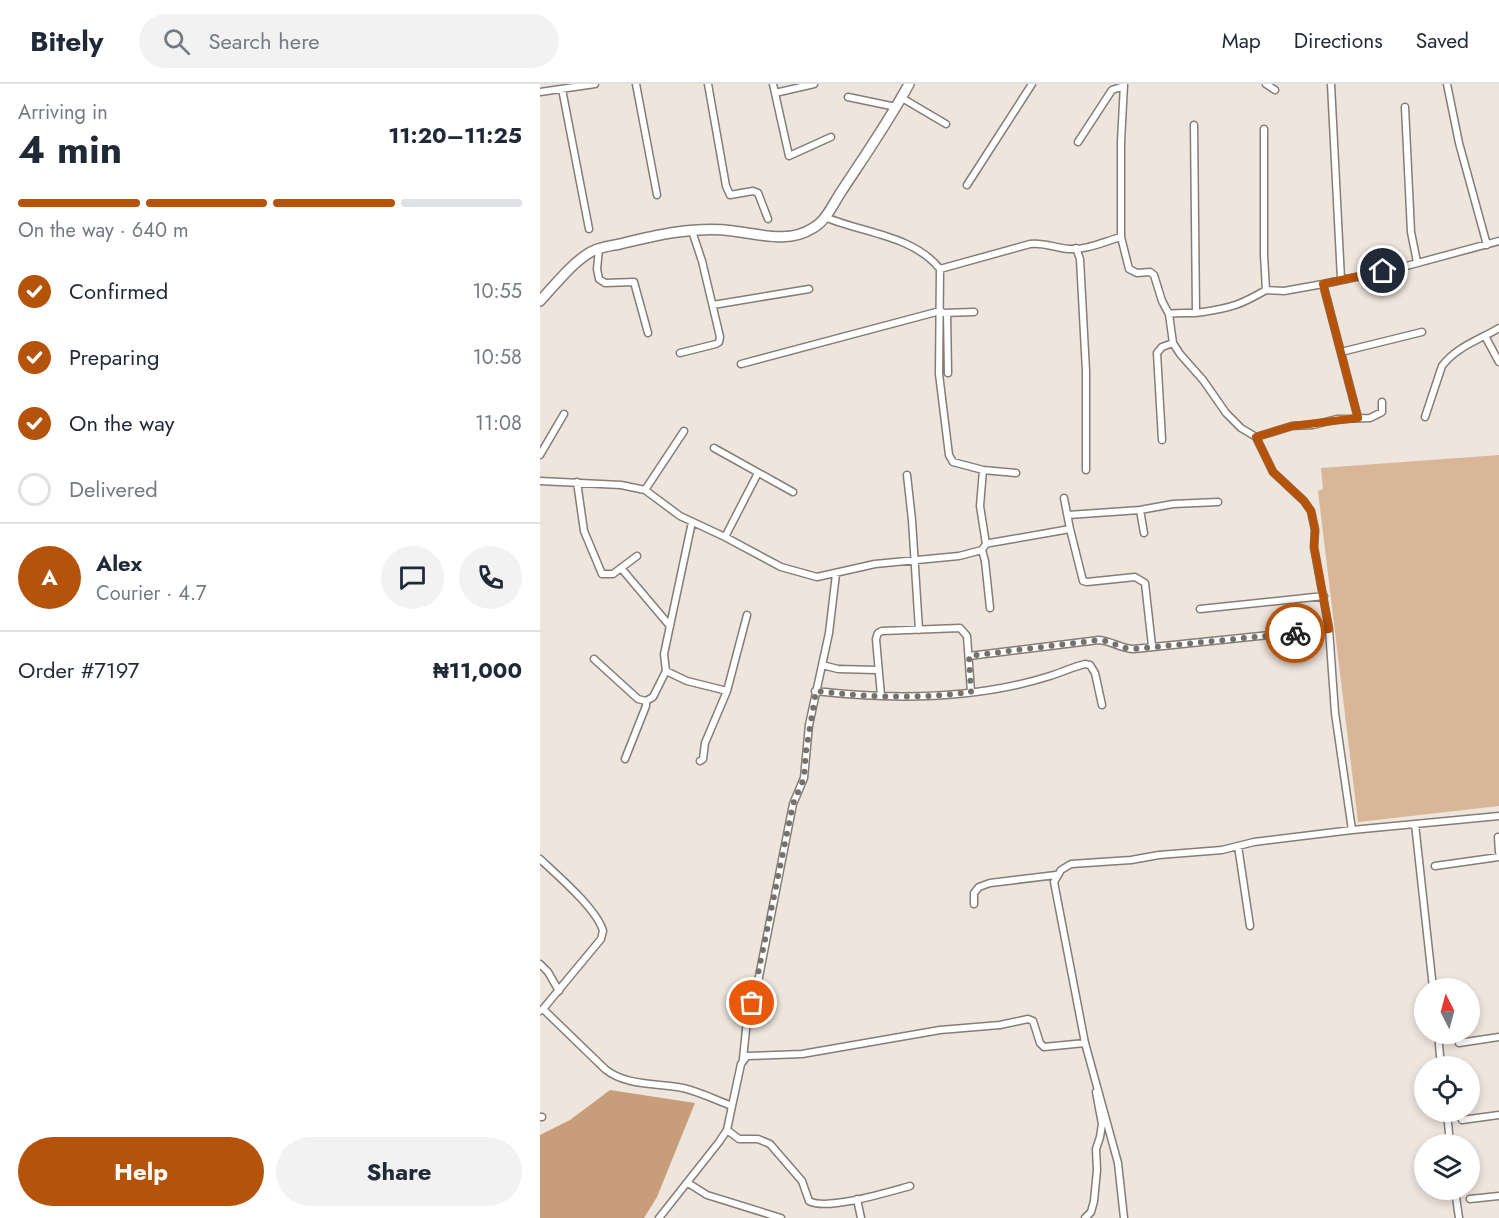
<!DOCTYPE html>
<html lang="en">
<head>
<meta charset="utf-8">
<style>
	body { margin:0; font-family:Jost,sans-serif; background:#f2f2f3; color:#1f2937; height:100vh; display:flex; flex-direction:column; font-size:22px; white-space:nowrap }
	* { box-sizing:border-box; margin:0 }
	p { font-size:20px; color:#747a83 }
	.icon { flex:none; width:33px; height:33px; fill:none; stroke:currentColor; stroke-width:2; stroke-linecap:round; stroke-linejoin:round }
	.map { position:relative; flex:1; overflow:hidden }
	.details { display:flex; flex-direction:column; background:#fff; width:540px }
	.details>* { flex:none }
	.needle { width:39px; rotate:354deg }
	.fabs { position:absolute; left:874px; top:894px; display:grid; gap:12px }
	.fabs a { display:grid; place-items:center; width:66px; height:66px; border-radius:50%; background:#fff; box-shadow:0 3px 9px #0003; font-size:30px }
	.pin { position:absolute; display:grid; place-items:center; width:51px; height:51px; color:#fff; margin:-26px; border:3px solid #fff; border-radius:50%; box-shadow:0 2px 6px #0007 }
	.courier { position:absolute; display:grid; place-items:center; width:60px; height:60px; margin:-30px; border:4px solid #b45309; border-radius:50%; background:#fff; color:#222; box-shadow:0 2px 8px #0007 }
	.overview em { font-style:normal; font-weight:700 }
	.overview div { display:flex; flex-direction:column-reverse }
	.overview { display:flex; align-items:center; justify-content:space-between; height:102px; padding:0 18px }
	h1 { font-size:39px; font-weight:700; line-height:45px }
	.bar { display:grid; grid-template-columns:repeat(4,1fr); gap:9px 6px; align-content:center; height:72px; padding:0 18px }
	.bar i { height:8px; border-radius:4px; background:#e0e1e3 }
	.bar .current { background:#b45309 }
	.bar p { grid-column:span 4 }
	.line { display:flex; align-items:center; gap:15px; padding:0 18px; border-top:2px solid #e0e1e3 }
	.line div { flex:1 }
	.round { display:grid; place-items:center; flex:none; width:63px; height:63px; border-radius:32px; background:#f2f2f3 }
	ol { padding:0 18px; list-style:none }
	li { display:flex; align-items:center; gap:18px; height:66px }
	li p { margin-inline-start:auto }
	li .icon { padding:6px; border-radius:50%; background:#b45309; color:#fff; stroke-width:4 }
	li:last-child { color:#747a83 }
	li i { width:33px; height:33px; border:3px solid #e0e1e3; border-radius:50% }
	.button { display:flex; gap:12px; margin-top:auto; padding:12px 18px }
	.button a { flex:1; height:69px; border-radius:36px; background:#b45309; color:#fff; font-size:24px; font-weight:700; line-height:69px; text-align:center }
	.button a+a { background:#f2f2f3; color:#1f2937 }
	header { display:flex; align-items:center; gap:36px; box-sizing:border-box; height:84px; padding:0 30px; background:#fff; border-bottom:2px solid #e0e1e3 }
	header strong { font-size:28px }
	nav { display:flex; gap:33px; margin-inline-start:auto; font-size:21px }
	.search { width:420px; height:54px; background:#f2f2f3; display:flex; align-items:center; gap:15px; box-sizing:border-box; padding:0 21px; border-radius:33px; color:#747a83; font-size:22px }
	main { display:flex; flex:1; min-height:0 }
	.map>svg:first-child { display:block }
	.green { fill:#d8b697 }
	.forest { fill:#c79e79 }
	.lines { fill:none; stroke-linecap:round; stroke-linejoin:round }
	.street-casing { stroke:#857d76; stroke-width:9 }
	.secondary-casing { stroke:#857d76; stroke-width:12 }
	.street { stroke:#fff; stroke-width:6 }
	.secondary { stroke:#fff; stroke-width:9 }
	.done { stroke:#76716c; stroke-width:6; stroke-dasharray:0 10.8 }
	.route { stroke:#b45309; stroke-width:8 }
</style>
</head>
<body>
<header>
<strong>Bitely</strong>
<div class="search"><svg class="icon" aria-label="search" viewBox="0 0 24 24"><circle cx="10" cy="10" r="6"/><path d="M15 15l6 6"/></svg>Search here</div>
<nav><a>Map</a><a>Directions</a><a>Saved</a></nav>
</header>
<main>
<section class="details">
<div class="overview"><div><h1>4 min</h1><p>Arriving in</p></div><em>11:20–11:25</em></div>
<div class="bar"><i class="current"></i><i class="current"></i><i class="current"></i><i></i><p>On the way · 640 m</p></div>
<ol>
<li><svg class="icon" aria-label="check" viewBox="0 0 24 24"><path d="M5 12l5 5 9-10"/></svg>Confirmed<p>10:55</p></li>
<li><svg class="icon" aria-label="check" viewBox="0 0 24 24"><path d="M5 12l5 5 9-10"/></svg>Preparing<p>10:58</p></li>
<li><svg class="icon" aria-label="check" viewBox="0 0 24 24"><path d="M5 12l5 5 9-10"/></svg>On the way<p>11:08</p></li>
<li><i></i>Delivered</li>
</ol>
<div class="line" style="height:108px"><b class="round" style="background:#b45309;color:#fff">A</b><div><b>Alex</b><p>Courier · 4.7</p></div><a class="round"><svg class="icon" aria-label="chat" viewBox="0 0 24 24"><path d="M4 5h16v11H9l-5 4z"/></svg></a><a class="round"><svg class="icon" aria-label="phone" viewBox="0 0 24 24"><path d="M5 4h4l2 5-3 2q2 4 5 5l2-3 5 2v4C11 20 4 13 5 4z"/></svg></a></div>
<div class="line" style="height:78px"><div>Order #7197</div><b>₦11,000</b></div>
<div class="button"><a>Help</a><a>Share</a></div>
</section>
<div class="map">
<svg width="959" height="1134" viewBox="0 0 959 1134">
	<rect width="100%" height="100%" fill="#eee5dd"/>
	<path class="green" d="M959,371V722L818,738L778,407L783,405L781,384Z"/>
	<path class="forest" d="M70,1006L155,1019L117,1113L104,1134H0V1051L30,1036Z"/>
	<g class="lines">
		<g class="street-casing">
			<path id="street" d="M96,0L117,111
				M168,0L186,102L190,111L213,107L218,109L228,135
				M233,0L249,72L291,53
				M584,0L581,58V153L589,185L597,189L610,188L614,191L622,217L629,230L633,259L640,270L663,296L686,329L701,344L716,353L733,388L764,417L771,427L775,446L774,463L789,545L795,629L812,746
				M726,0L735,6
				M791,0L801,195
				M907,0L919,59L947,161
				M22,5L49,145
				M0,8L55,0
				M235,9L274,0
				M308,13L356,23
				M362,14L406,40
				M865,23L871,148L877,178
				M654,41L656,229
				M724,45V171L726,206L744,207L783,200
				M538,58L572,6L584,2
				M427,101L492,0
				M285,133C322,149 373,151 400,185L399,290L409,371L413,378L443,386L440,422L446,460
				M536,164L540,175L546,287V386
				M59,165L57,185L59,195L65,199L94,198L108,249
				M400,185L490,160C504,158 515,164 529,165C547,166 563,158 581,153
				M173,221L269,205
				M407,229L408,289
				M629,230C640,228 651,230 663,228C691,224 702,220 726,206
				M945,252L959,278
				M801,268L882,248
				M140,269L176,260L179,258L180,253L162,177L152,147
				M201,280L400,227L404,229L434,228
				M885,333L902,282C916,263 939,256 959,244
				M818,334L783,200L859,184L959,157
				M716,353L752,342L773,341L797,335L830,334L842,328V318
				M622,356L617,269L622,263L633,259
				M174,364L253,408
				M0,371L24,330
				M443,386L476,389
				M367,391L372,436L379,546
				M0,397L81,401L105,406L140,432L185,453L241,483L277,493L335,480L419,472L442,466L446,460L450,459L530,445
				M37,398L44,447L62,490H73L97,472
				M105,406L144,347
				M524,414L530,445L543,497L547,498L595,493L605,499L612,562
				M600,426L604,449
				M528,431L600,426L633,420L678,418
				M185,453L218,389
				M442,466L445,477L450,524
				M81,484L130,542
				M660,525L784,512
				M429,572L559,556C572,557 581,565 594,565L789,545
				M54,575L98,615L106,617L113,613L126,587L124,570L152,438
				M282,581L298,585L337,586
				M126,587L147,597L187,607
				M275,607C353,616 434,616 510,592C522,588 533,583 545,580L550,581L555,589L562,621
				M341,612L336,555L338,549L342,547L420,544L427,552L431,608
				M85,675L106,622V617
				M160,677L163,675L165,659L187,607L207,531
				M875,740L893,904
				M958,753L959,768
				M698,762L710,842
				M0,775C17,791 57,825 63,847L61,855L3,925
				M895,782L959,773
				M434,820V809L439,803L450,799L516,791
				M0,880L8,888L19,907
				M0,927L3,925L65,985C85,1002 118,999 143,1004C160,1008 176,1016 192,1022L187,1046L179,1058L119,1134
				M898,950L901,982
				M919,959L959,953
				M203,975L207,936L217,903L253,720L264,694L269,641L289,549L296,490
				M192,1022L201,980L207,972L262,970L400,946L460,941L488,935L493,937L500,959L504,963L545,959
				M907,1028L910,1060
				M0,1033H2
				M922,1036L959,1031
				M187,1046L199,1055H218L230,1060L262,1097L269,1117C287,1127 348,1108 370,1102
				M148,1099L167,1111L241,1134
				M915,1106L919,1134
				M317,1115L321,1134
				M930,1115L959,1112
				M545,1134L551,1128L554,1117L557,1086L556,1065L560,1053L562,1040L556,1008
				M584,1134L578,1079L545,959L514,798L521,786L531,780L591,776L619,771L682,766L714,758L812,746L959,732"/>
		</g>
		<g class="secondary-casing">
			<path id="secondary" d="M0,217C15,201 30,181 49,169C58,163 70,162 80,160C116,151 155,142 193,147C220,150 248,160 273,144C286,137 293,120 301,108C324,73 349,37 369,0"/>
		</g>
		<use href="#street" class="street"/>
		<use href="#secondary" class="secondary"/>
	</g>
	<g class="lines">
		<path class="done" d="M212,919L253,720L264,694L266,667L276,607C325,613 373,615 423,609L431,608L429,572L559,556C572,557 581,565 594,565L755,549"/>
		<path class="route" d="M755,549L789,545L774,463L775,446L771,427L764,417L733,388L716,353L752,342L818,334L783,200L843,187"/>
	</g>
</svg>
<div class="fabs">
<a><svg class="needle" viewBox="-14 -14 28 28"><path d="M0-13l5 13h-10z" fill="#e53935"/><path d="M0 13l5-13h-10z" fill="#747a83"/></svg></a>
<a><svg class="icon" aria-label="locate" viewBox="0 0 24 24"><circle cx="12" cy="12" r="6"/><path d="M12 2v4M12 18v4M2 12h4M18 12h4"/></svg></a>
<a><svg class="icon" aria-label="layers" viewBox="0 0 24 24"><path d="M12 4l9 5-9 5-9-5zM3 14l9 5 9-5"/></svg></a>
</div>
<div class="pin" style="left:212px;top:919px;background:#ea580c"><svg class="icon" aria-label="bag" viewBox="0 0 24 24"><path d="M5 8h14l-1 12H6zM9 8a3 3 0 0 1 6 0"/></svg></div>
<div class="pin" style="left:843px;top:187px;background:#1f2937"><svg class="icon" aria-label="home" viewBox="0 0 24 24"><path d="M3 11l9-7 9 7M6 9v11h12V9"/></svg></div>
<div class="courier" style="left:755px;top:549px"><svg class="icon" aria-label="bike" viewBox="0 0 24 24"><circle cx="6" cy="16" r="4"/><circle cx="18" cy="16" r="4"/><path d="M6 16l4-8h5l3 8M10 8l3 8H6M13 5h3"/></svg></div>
</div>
</main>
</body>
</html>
